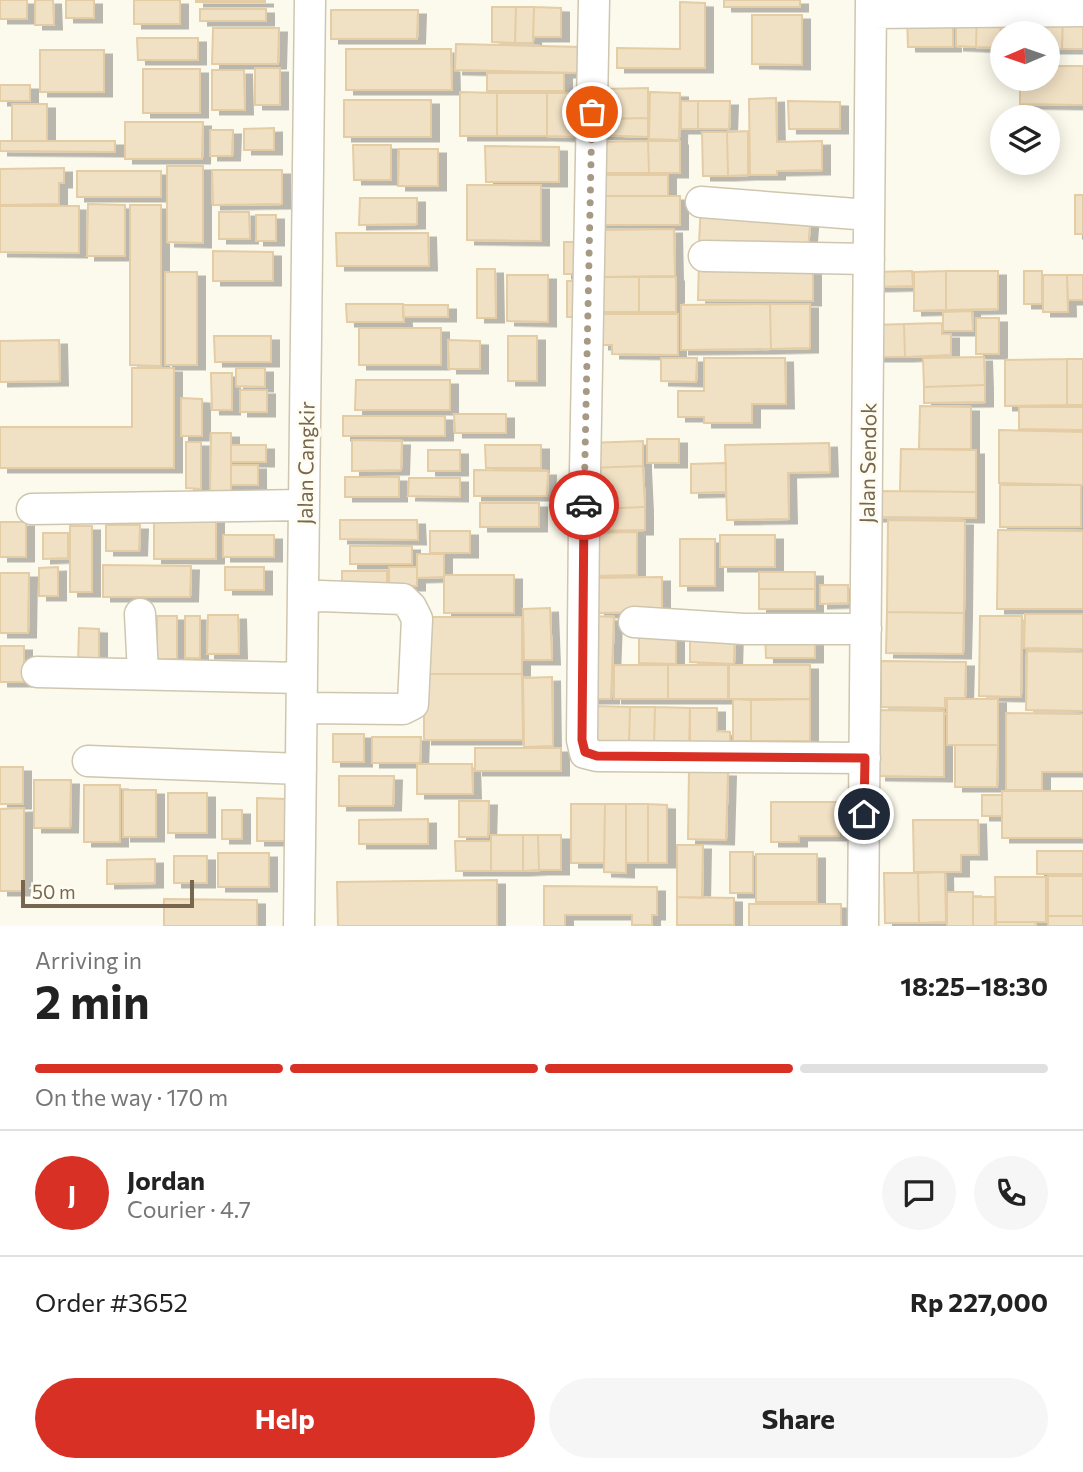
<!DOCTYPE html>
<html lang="en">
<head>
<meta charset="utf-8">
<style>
	body { margin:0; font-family:Commissioner,sans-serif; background:#f6f6f6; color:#222; height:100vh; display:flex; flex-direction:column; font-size:26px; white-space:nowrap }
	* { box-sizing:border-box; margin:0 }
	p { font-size:23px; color:#767676 }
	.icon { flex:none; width:38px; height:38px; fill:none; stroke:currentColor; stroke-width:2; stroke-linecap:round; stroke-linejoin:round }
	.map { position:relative; height:926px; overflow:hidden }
	.panel { display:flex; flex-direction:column; background:#fff; flex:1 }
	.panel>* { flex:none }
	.needle { width:46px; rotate:268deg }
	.controls { position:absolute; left:990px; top:21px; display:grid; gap:14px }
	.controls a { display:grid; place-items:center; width:70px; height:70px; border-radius:50%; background:#fff; box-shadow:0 4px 18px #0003; font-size:35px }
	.scale { position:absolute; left:21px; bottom:18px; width:173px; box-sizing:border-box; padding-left:7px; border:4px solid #78674e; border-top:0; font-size:19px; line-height:24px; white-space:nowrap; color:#78674e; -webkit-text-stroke:5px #fffdf2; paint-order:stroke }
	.pin { position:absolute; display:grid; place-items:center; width:60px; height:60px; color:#fff; margin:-30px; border:4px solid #fff; border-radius:50%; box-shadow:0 2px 7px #0007 }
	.courier { position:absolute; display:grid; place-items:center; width:70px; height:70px; margin:-35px; border:5px solid #d93025; border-radius:50%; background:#fff; color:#222; box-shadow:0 2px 9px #0007 }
	.summary em { font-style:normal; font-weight:700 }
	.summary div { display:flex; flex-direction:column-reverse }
	.summary { display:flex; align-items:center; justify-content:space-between; height:119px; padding:0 35px }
	h1 { font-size:46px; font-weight:700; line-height:52px }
	.bar { display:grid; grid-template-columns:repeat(4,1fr); gap:10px 7px; align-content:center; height:84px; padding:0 35px }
	.bar i { height:9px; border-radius:5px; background:#e0e0e0 }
	.bar .current { background:#d93025 }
	.bar p { grid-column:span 4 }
	.line { display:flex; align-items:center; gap:18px; padding:0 35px; border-top:2px solid #e0e0e0 }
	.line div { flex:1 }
	.round { display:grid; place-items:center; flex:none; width:74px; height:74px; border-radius:37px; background:#f6f6f6 }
	.action { display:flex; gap:14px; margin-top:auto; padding:14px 35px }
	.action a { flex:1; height:80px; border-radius:42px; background:#d93025; color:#fff; font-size:28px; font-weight:700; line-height:80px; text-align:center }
	.action a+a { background:#f6f6f6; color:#222 }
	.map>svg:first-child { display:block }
	.building { fill:#f1e1c4; stroke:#e4cca4; stroke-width:2; filter:url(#shadow) }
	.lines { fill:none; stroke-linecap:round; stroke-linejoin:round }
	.minor-casing { stroke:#cfc6b0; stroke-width:33 }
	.minor { stroke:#fff; stroke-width:30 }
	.done { stroke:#a69a85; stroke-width:7; stroke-dasharray:0 12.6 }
	.route { stroke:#d93025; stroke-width:9 }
	.labels { text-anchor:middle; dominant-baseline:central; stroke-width:6; stroke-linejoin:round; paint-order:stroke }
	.street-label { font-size:21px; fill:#78674e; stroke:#fffdf2 }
</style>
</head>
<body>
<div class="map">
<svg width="1083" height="926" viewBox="0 0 1083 926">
	<defs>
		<filter id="shadow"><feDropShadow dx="8" dy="4.5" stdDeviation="0" flood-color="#0004"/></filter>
	</defs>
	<rect width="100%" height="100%" fill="#fcfaec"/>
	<path class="building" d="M0,0H27V19H0Z
		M35,0H53L54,25H35Z
		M66,0H94V18H66Z
		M134,0H180V24H134Z
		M196,0H265V2H196Z
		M724,0H800V7H724Z
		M680,2L705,3V68H617V48L680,49Z
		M492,7H516L515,43L492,42Z
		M516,7H534L533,43H515Z
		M534,7L561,8V37H533Z
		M200,9H266V21H200Z
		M331,10H418L417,39H331Z
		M956,11H977L976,47L956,46Z
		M977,11L1001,12L1000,48L976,47Z
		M953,12V47H908L907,13Z
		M1001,12H1023V33H1003V48H1000Z
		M1023,12L1044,13V33H1023Z
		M1044,13H1063L1062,49H1048V33H1044Z
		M1063,13H1083V49H1062Z
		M752,15H802V65L752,64Z
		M213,28H279L278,64H212Z
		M137,38H198V60H138Z
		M456,44L582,47V73L455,70Z
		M346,49H451L452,90H346Z
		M40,50H104V92H40Z
		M1048,66H1083V105L1020,104V79H1048Z
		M255,68H280V105H255Z
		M143,69H200V113H143Z
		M212,70H244L245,110H212Z
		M487,73H564V91H487Z
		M0,85H30V101H0Z
		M648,88V118L599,119L600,89Z
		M460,92L497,93V136H460Z
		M650,92L680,93L679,140L649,139Z
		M497,93H547V136H497Z
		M547,93H579L578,137L547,136Z
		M776,98L777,142L822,141V170L777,171V175H750L749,99Z
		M344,100H431V137H344Z
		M681,101H698V129H681Z
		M698,101H730L729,129H698Z
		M788,101L840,102V129H789Z
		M12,104H47V141H12Z
		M648,118V137L599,135V119Z
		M125,122H203L202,159H125Z
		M274,128V150H244V129Z
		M210,130H233L232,156H210Z
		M748,131V175L728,176L727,132Z
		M702,132H727L728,176H703Z
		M0,141H115V152L0,151Z
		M648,141L649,173H594V142Z
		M648,141H680V173H649Z
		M353,145H391V180H354Z
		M485,146L559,147V182H486Z
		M399,149H438V186H398Z
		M167,166H203V243L167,242Z
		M64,168V183H59V204L0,205V169Z
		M212,170H282V204L213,205Z
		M77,171H161V197H77Z
		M604,175H668V196H604Z
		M467,185H541V241L467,240Z
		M1075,195H1083V234H1075Z
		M594,196H680V225H594Z
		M360,198H417V224L359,225Z
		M88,204L125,205V256H87Z
		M130,205H161V366L130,365Z
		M701,205L811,212L808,250L699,243Z
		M0,206H79V253L0,252Z
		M219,212H249L250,239H219Z
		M256,215H276V241H256Z
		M674,229L675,276L599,277V230Z
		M336,233H428L429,266H337Z
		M564,242H582V274H564Z
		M213,251L273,252V281H213Z
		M699,261L813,262V301L698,300Z
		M477,269H495L496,318H477Z
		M912,271L913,286L874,287V272Z
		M946,271H998V309L946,310Z
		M946,271V310L914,311V272Z
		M1024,271H1042V304H1024Z
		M165,272H197V365H165Z
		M507,275H548V322L507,321Z
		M1043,275H1067L1068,312H1043Z
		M1067,275H1083V300H1068Z
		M599,277H639V312H599Z
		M639,277H676V312H639Z
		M567,281H577V317H567Z
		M346,304H403L404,322H347Z
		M770,304L771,349L681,350V305Z
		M770,304H810V348L771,349Z
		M403,305H448V317H403Z
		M972,311L973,331H943V312Z
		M601,314H678V355L612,354V345H601Z
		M976,318H999V354H976Z
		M942,323V334H951V355L905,357L904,324Z
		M904,324L905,357H874V325Z
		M359,328H441V365H359Z
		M214,336H271V362H215Z
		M508,336H537V381H508Z
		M59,340L60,381L0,382V341Z
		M448,340L480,341V369H449Z
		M984,357L985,385L924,387L923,358Z
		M661,358H697L696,382L661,381Z
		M704,358H785L786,404H752V423H704V417H678V391H704Z
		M1067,359H1083V405H1067Z
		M1067,359V405L1005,406V360Z
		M132,368H174V468H0V427H132Z
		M236,368H265V387L236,386Z
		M211,373H232V410H212Z
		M356,380H450V410H355Z
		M985,385V402L924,403V387Z
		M240,390H267V412H240Z
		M181,398L202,399V436H181Z
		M920,406L971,407V449H919Z
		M1019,407H1083V430L1019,429Z
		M454,414H506V433H455Z
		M343,416H445V436H343Z
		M999,430L1083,432V485L999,483Z
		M211,433H231V492H210Z
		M647,439H679V463H647Z
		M352,440L402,441L401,470L352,471Z
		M643,441V466L590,468L589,443Z
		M186,442H201V489L186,488Z
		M829,443L830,472L788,473L789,519L727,520L725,445Z
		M231,445H266V462H231Z
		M485,445H541V468H486Z
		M901,449L976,450V492L900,491Z
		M428,450H460V471H428Z
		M726,463V492L691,493V464Z
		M231,465H258V485H231Z
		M643,466L645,507L592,509L590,468Z
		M474,470L548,471L547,496H474Z
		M345,477H399V497H345Z
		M409,478H460V497L408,496Z
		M1000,485H1081V527H1000Z
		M873,491L976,492V518L873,517Z
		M480,503H539V527H480Z
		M645,507V530L591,531L592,509Z
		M154,519H216V559H154Z
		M340,520H417L418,540L340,539Z
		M888,520L965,521L964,613L887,612Z
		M0,522H26V557H0Z
		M106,525H140L139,551H106Z
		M70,526H92V592H70Z
		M998,530L1083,531V609H997Z
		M430,531H470V553H430Z
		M637,532V575L593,576L592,533Z
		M43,533H68V558L43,559Z
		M223,535H274V557H223Z
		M720,535H775V567H720Z
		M680,539H715V586H680Z
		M350,546H412V564H350Z
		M417,554H444V577L417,578Z
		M103,565L191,566L190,597H103Z
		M58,567V596H39V568Z
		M225,567H264V590H225Z
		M389,567H417V586H389Z
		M342,571H387V591H342Z
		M759,572H815V589H759Z
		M0,573H29L28,633H0Z
		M444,575H514V613H444Z
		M662,577V612L597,613L596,578Z
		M820,585H848V603L820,604Z
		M759,589H815V609H759Z
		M550,608L552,660H524L523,609Z
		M887,612L964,613L963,654L886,653Z
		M1025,614H1083V649L1024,648Z
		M208,615H238L239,654H207Z
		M157,616H177V659H157Z
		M185,616H200V658H185Z
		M593,616L614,617L611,699H590Z
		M980,616H1022L1021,697L979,696Z
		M423,617H522V674H424Z
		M79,628L99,629V665H78Z
		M639,629L676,630V664L639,663Z
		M735,630L734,664L690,662V633Z
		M765,632H815V658H766Z
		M0,646H24V682H0Z
		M1027,651L1083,652V711L1026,710Z
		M881,661L966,662L965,698H945V708L881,707Z
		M614,665H668V699H614Z
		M668,665H728V699H668Z
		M729,665H810V699H729Z
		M424,674H522L523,740H424Z
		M552,677L553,746L524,747L523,678Z
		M733,699L751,700V741H733Z
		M810,699V741H751V700Z
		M947,699H998V745H947Z
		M593,706L630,707L629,746L590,744Z
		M630,707H655L654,747L629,746Z
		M655,707L690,708L689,748L654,747Z
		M690,708H717V731L730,732V745L690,744Z
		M879,710L944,711V777L878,776Z
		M1006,713L1083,714V772H1042V790H1006Z
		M333,734H364V762H333Z
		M372,737H421L420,763H372Z
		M955,745H998L997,787H955Z
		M475,748H561V771H475Z
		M417,764H472L473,794H417Z
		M0,767H23V804H0Z
		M689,771L728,772L726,840L688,839Z
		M339,776H394L393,806H339Z
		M34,780H71L70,828H34Z
		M84,785H120V842H84Z
		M123,790H156V837H123Z
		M1002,791H1083V838H1002Z
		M168,793H207V833H168Z
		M982,795H1002V816H982Z
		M257,798L286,799V841H257Z
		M459,801H489L488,837H459Z
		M771,802H839V836H799V842H771Z
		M571,804H605L604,863H571Z
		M605,804H626V873L604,872Z
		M626,804H648V863H626Z
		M648,804L667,805V863H648Z
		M24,808V891H0V809Z
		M222,810H242V839H222Z
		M428,819V844H359V820Z
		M913,820H978L979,855H961V872H914Z
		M491,835H523V871H491Z
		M523,835H538L539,870L523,871Z
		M538,835H561V870H539Z
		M455,841H491V871H456Z
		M677,845H703L702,898L677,897Z
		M1037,851H1083V874H1037Z
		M730,852H753V893H730Z
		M218,853H269V887H218Z
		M756,854H817V902H756Z
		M174,856H207V883H174Z
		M155,859V883L107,884V860Z
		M945,872L946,922L919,923L918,873Z
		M884,873H918L919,923H885Z
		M1048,876H1083V916H1048Z
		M995,877H1046V922H996Z
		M497,880V926H338L337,882Z
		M544,886L657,887V915H652V925H632V915H565V926H544Z
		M947,892H973V926H947Z
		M677,897L734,898V925H677Z
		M973,897H995V926H973Z
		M164,899L257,900V926H164Z
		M749,904H841V926H749Z
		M1048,916H1083V926H1048Z
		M996,922H1035L1036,926H996Z"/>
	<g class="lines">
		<g class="minor-casing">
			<path id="minor" d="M594,0L584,524L582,740L585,753L597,756L865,758
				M871,13L1083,11
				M701,202L869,215
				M704,256L869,259
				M32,509L304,505
				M140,614L143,673
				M634,622L744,629H866
				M37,672L302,678
				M302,708L403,709L413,704L417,619L411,607L403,599L320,596L303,598
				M88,761L301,769
				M299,926L310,0
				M863,926L871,0"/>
		</g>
		<use href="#minor" class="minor"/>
	</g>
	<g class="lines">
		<path class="done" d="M584,505L592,112"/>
		<path class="route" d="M584,505L582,740L585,752L597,756L865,758L864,814"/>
	</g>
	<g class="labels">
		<g class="street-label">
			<text transform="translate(305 463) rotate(-89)">Jalan Cangkir</text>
			<text transform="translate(867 463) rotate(-89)">Jalan Sendok</text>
		</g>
	</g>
</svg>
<div class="controls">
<a><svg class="needle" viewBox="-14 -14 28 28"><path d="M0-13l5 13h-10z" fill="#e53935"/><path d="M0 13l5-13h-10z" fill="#767676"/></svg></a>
<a><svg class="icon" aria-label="layers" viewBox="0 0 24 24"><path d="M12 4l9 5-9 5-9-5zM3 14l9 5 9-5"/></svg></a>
</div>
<div class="scale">50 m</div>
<div class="pin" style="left:592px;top:112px;background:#ea580c"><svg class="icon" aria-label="bag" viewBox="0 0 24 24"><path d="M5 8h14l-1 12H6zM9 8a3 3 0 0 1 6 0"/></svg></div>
<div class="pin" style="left:864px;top:814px;background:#1f2937"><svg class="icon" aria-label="home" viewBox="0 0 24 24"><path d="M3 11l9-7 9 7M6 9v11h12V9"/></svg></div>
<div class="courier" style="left:584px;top:505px"><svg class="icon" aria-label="car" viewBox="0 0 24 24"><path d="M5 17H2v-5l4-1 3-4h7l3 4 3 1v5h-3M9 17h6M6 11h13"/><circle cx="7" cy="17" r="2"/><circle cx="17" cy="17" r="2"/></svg></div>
</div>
<section class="panel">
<div class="summary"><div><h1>2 min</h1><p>Arriving in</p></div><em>18:25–18:30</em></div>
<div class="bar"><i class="current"></i><i class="current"></i><i class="current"></i><i></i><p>On the way · 170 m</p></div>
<div class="line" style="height:126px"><b class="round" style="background:#d93025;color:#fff">J</b><div><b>Jordan</b><p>Courier · 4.7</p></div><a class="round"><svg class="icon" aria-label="chat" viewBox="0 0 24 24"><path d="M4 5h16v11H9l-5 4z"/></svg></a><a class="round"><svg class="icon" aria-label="phone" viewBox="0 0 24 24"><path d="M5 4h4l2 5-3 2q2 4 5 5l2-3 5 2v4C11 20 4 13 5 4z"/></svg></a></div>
<div class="line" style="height:91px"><div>Order #3652</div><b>Rp 227,000</b></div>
<div class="action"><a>Help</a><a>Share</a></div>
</section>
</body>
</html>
